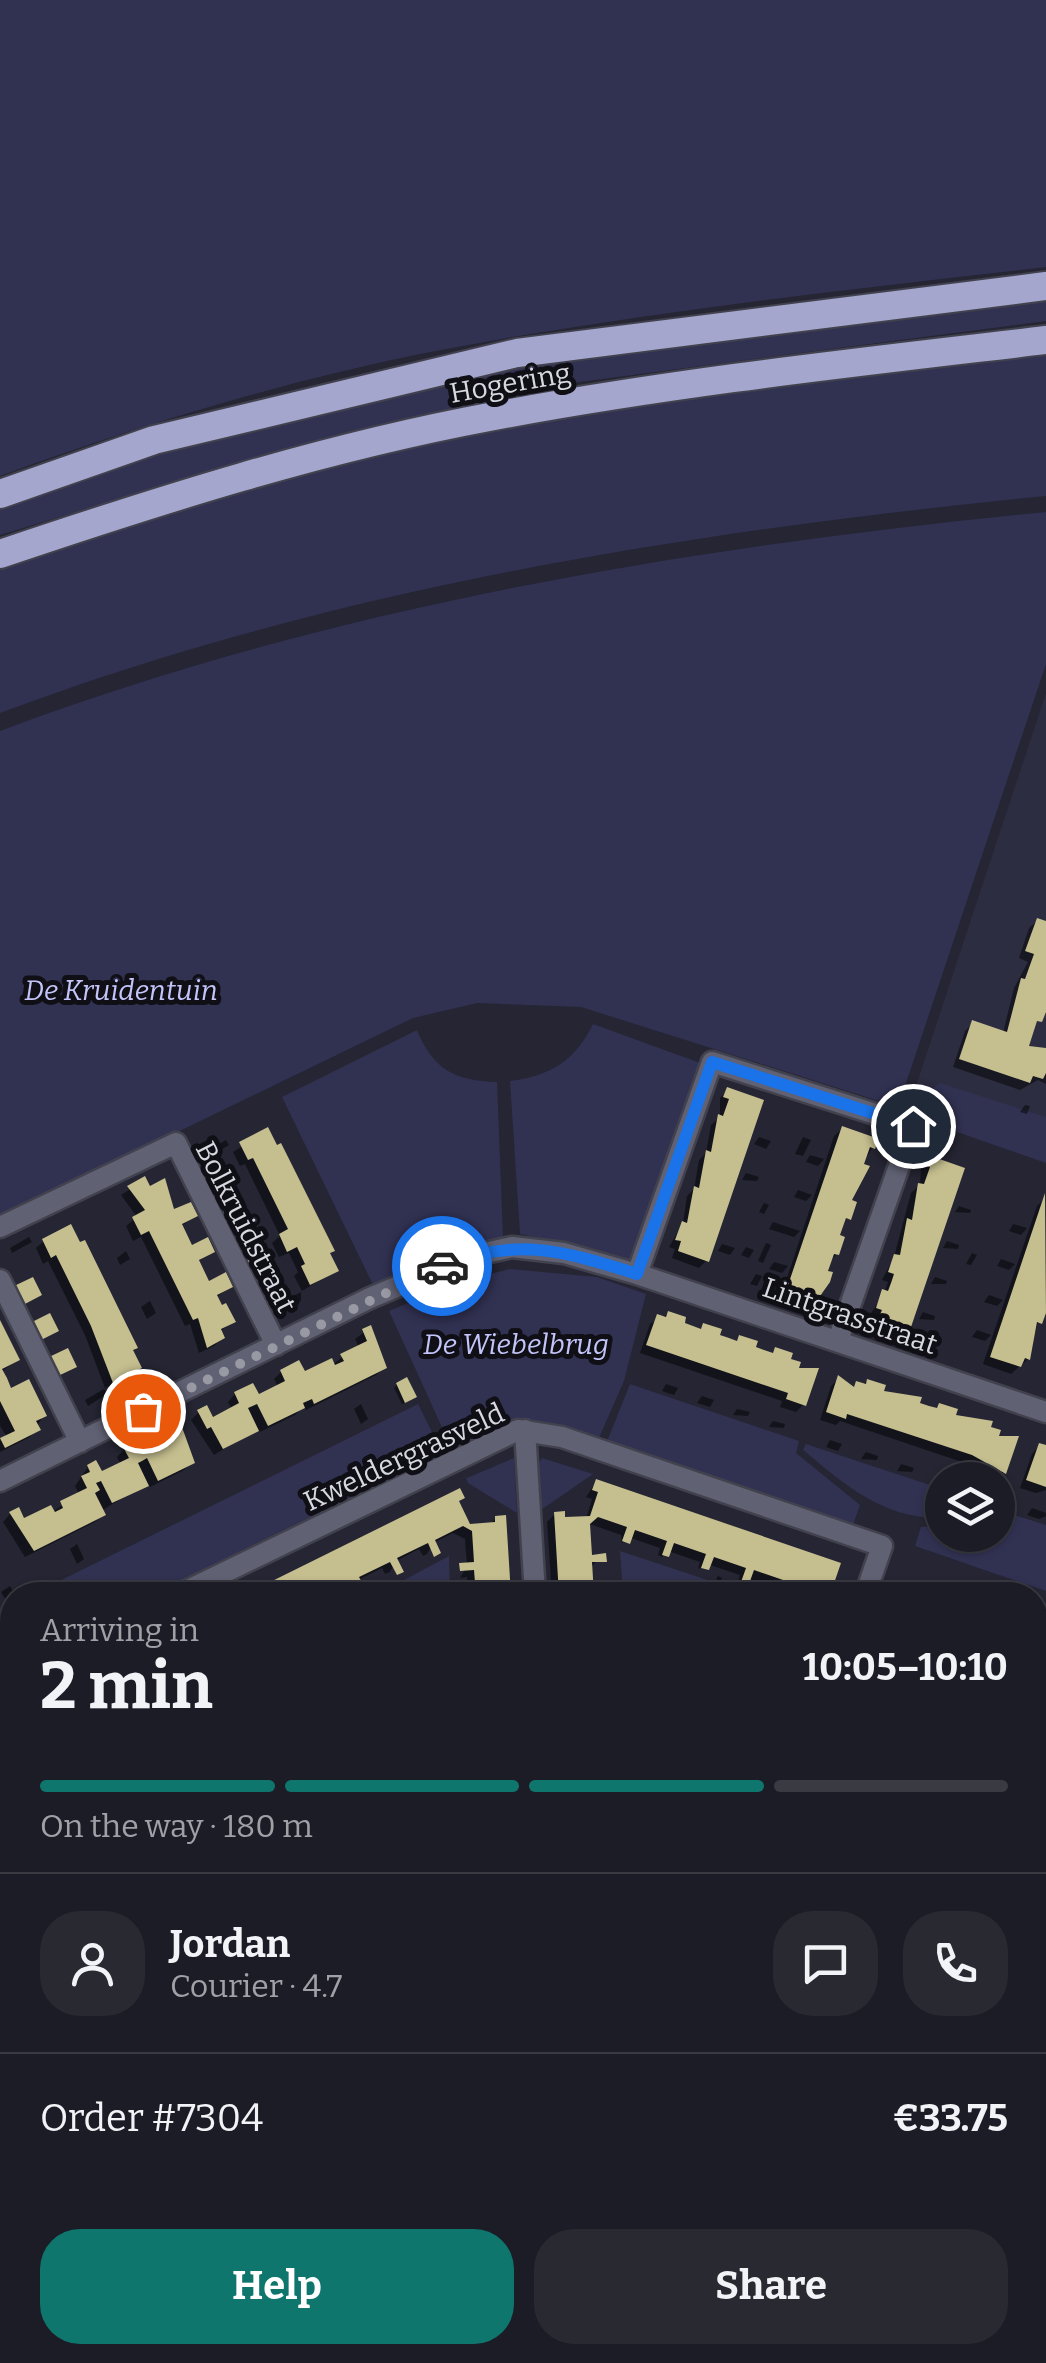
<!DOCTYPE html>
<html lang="en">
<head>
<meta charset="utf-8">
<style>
	body { margin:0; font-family:Bitter,serif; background:#292932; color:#f1f3f6; height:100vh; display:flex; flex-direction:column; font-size:38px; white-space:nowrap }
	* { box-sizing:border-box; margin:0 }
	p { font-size:32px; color:#a0a1a7 }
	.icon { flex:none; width:55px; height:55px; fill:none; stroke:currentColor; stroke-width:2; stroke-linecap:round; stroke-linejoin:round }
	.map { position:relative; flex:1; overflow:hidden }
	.sheet { position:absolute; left:0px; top:1582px; width:1048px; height:782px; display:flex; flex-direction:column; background:#1c1c26; border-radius:40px 40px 0 0; box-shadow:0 2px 8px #0004,0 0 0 2px #3a3a43 }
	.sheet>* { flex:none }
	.buttons { position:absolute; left:925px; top:1462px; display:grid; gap:20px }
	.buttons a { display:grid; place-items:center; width:90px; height:90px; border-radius:50%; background:#1c1c26; box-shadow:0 2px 8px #0004,0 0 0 2px #3a3a43; font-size:50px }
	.pin { position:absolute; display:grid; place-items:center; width:85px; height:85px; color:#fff; margin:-42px; border:5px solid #fff; border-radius:50%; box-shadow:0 2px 10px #0007 }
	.courier { position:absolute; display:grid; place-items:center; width:100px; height:100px; margin:-50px; border:8px solid #1a73e8; border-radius:50%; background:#fff; color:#222; box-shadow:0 2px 12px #0007 }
	.head em { font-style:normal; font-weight:700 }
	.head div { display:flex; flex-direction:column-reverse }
	.head { display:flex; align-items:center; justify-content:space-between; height:170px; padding:0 40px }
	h1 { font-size:65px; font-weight:700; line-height:75px }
	.bar { display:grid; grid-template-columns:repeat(4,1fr); gap:15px 10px; align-content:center; height:120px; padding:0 40px }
	.bar i { height:12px; border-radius:8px; background:#3a3a43 }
	.bar .active { background:#0f766e }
	.bar p { grid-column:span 4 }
	.line { display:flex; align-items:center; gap:25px; padding:0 40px; border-top:2px solid #3a3a43 }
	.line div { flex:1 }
	.round { display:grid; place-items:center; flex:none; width:105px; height:105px; border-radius:40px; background:#292932 }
	.primary-button { display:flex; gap:20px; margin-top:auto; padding:20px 40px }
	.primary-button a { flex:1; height:115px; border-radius:40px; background:#0f766e; color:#fff; font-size:40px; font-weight:700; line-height:115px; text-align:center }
	.primary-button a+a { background:#292932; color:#f1f3f6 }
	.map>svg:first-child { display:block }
	.built { fill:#2d2d41 }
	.green { fill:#313152 }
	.shadow { fill:#0007 }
	.building { fill:#c5be8f }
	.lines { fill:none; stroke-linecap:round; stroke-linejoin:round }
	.minor-casing { stroke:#42424f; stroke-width:25 }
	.trunk-casing { stroke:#42424f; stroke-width:32 }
	.minor { stroke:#606173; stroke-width:20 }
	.trunk { stroke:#a4a6ce; stroke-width:28 }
	.done { stroke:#9999a4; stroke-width:10; stroke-dasharray:0 18 }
	.route { stroke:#1a73e8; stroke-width:12 }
	.labels { text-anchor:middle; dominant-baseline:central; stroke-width:10; stroke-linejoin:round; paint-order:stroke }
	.street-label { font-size:28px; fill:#d8d8e1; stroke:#0f0f15 }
	.park-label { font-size:28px; font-style:italic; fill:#c3c5fa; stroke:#0f0f15 }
</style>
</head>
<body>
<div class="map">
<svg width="1046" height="2363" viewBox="0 0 1046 2363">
	<rect width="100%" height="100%" fill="#252533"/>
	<path class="built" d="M1046,693V1154L909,1107Z
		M917,2352L941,2359L940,2363H596L592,2354Z"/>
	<path class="green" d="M0,0H1046V267C835,291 623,314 415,355C275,384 135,427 0,476Z
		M1046,294V321L564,384L299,445L0,535V502L223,433L521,365Z
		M1046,349V496C691,531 336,587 0,713V562L76,536L437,437L655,399Z
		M1046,512V664L898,1107L581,1007L477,1003L413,1018L0,1218V731C336,605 690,547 1046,512Z
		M593,1024L703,1064L631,1261L520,1234L510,1081C550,1076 575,1061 593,1024Z
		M417,1030C433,1070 456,1081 497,1082L503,1238L431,1259L376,1291L282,1097Z
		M940,1083L1046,1117V1163L914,1117L926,1093Z
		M510,1269L597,1277L646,1294L624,1381L598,1440C518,1414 530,1412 451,1447L389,1311L459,1282Z
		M630,1384L799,1441L796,1453L860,1505L853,1525L606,1444Z
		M418,1404L442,1452L175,1583V1587L159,1595H41L39,1591Z
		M806,1444L942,1489V1518C884,1519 846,1486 803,1450Z
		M514,1458L517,1513L468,1483L465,1475L467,1478Z
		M542,1458L593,1474L541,1510L538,1464Z
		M1008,1513L1046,1525V1591L915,1546L921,1527L942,1526V1535H998V1523Z
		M620,1551L753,1595H623Z
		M449,1556L450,1595H376Z
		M12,1796V1896L0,1902V1802Z"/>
	<path class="shadow" d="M1037,921L1046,923V997L1025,1048L1046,1053V1084L1038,1080L1020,1090L953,1067L965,1031L973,1023L1003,1033L1014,988L1028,962L1019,958L1029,928Z
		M728,1090L761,1101L707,1260L699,1268L672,1258L675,1249L669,1247L683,1223L687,1196L694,1189L699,1160L706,1153L711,1125L720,1117V1098Z
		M1025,1105L1030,1106L1027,1114L1020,1112Z
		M842,1129L873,1147L861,1165L866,1167L861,1183L852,1192L836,1237L837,1254L830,1261L825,1290L808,1305L781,1296L834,1136Z
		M267,1131L336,1270L302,1291L294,1276L298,1272L289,1253L279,1257L272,1243L280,1236L245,1164L240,1166L233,1152Z
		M759,1137L771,1141L766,1149L754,1144Z
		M803,1137L811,1140L803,1156L795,1154Z
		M226,1140L229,1145L210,1156L207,1151Z
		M810,1155L824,1159L818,1166L806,1162Z
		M928,1158L962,1169L908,1328L900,1336L872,1327L876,1317L870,1315L885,1291L888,1282L882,1280L894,1257L911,1193L920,1185L921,1166Z
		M746,1173L759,1177L757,1181L742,1180Z
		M144,1180L173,1213L195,1216L180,1227L191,1248L212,1251L198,1262L208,1284L230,1287L215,1298L233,1322L219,1332L222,1338L214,1346L199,1353L190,1324L185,1326L141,1237L133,1241L126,1226L137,1217L121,1195Z
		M229,1183L236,1198L216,1209L209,1194Z
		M798,1190L812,1195L806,1201L794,1197Z
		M1045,1198L1046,1293L1028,1359L1011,1374L983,1364L1037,1206Z
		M764,1203L769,1205L764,1214L759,1212Z
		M959,1206L971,1210L970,1213L955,1212Z
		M773,1222L800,1231L794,1237L769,1229Z
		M1013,1224L1027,1228L1021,1235L1009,1231Z
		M29,1237L32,1242L12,1253L10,1248Z
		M44,1241L79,1246L139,1368L131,1375L105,1388L85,1335L48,1261L43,1264L36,1248Z
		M947,1241L959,1245L958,1249L943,1248Z
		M766,1243L771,1245L763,1263L758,1261Z
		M722,1244L735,1248L730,1255L718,1251Z
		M746,1247L754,1250L749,1258L741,1255Z
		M126,1251L130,1259L120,1265L117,1258Z
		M972,1253L977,1255L971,1265L966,1264Z
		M1001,1259L1015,1264L1009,1270L997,1266Z
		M774,1262L788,1266L782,1273L769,1269Z
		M756,1274L762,1276L757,1286L750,1284Z
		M935,1277L947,1281L946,1284H931Z
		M301,1292V1301L284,1309L285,1300Z
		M989,1295L1003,1300L997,1306L984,1302Z
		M150,1301L156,1313L147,1319L141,1307Z
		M923,1312L935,1316L934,1320L919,1319Z
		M668,1314L681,1324L735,1343L740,1338L771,1355L775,1350L788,1360L804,1404L796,1412L780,1407L782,1401L640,1353L650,1324Z
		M0,1327L17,1360L1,1372L10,1391L44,1415L30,1437L0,1452V1441L7,1437L0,1426Z
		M370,1328L384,1368L376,1375L306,1410L304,1406L295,1415L260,1432L258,1428L214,1455L191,1420L199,1412L212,1420L232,1410L228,1402L235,1394L258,1398L278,1387L274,1379L281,1372L304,1375L332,1365L358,1345L355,1339Z
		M977,1330L991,1335L985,1341L972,1337Z
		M839,1378L852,1388L868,1382L881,1393L988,1429L1004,1472L996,1480L962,1462L840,1421L836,1425L820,1420L831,1386Z
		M666,1384L678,1388L674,1395L662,1391Z
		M397,1385L410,1400L402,1404L394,1388Z
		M104,1389L107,1394L88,1406L85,1400Z
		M702,1396L714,1400L710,1407L697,1403Z
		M361,1404L368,1419L361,1424L354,1409Z
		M737,1409L750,1412L748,1416L733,1415Z
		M773,1421L785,1424L784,1428L769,1427Z
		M171,1426L192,1462L184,1470L150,1487L148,1483L101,1511L103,1515L95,1522L25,1557L3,1522L10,1514L23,1521L52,1512L79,1494L75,1486L88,1467L101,1475L121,1465L117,1457L125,1449L147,1452L167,1442L163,1434Z
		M830,1440L842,1444L838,1451L826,1447Z
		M1039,1446L1046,1451V1490L1036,1493L1020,1488L1032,1454Z
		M866,1452L878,1456L877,1460L861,1459Z
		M901,1464L914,1468L912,1472L897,1471Z
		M937,1476L948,1480H942V1486L932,1483Z
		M596,1482L838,1564L827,1595L787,1591L778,1595L780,1589L747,1578L738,1582L740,1575L707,1564L698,1569L700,1562L668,1551L662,1557L658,1555L660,1548L628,1537L622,1543L621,1535L587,1523L589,1557L597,1561L590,1568L592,1595H552L547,1522L555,1514L563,1520L586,1519L592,1499L586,1497Z
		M457,1503L468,1526L489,1525L496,1518L509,1595H468L467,1577L460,1578L467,1566L465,1539L453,1533L433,1543L427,1554L423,1556L419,1549L396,1561L390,1572L385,1574L382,1568L358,1580L360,1583L347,1593L344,1587L327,1595H250Z
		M1032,1508L1046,1513V1516L1039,1519L1027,1515Z
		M77,1544L84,1559L77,1564L70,1549Z
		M718,1576L722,1578L717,1587L713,1586Z
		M10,1586L14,1593L5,1599L1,1592Z
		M915,1590L930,1595H901Z
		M1035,1637L1046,1640L1044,1682L1035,1679Z
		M12,1712V1748L0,1762V1719Z
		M1035,1867L1046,1870V1912L1041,1917L1035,1915Z
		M12,1910V1918L7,1921L4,1916Z
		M1035,1990L1046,1994V2026L1042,2031L1035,2028Z
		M12,2172V2229L4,2233L0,2180Z
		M1035,2209L1046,2213V2258L1035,2254Z
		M0,2348L7,2363H0Z
		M226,2352H286L291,2363H224L221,2357Z
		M319,2352H361V2355L353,2363H317L315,2357Z
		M632,2355L876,2361L877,2363H615Z"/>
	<path class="building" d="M1037,918L1046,921V1012L1042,1022L1037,1021L1029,1046L1046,1048V1073L1043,1079L1033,1076L1030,1083L959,1059L972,1020L1007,1032L1021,978L1025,979L1034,954L1025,951Z
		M727,1087L764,1100L709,1262L678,1251L681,1241L675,1240L682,1221L687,1223L694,1186L699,1188L706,1150L711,1152L718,1114L723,1116L729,1099L723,1097Z
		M842,1126L879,1139L875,1149L870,1147L864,1164L870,1166L852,1200L857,1202L851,1220L846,1218L840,1235L845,1237L839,1255L834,1254L828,1271L833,1272L830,1282L818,1299L787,1288Z
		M268,1127L277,1145L281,1143L335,1251L330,1253L339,1271L310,1285L301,1266L305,1264L297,1247L287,1252L279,1234L288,1229L253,1158L248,1160L239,1142Z
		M928,1155L965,1168L910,1330L878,1319L882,1310L876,1308L882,1289L888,1291L891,1283L894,1274L888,1272L894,1254L900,1255L907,1218L912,1220L918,1183L924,1184L930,1167L924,1165Z
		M145,1176L150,1186L165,1178L174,1209L191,1202L198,1216L182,1224L192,1245L208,1237L215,1252L199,1260L209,1281L226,1272L233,1287L217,1295L222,1305L226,1303L236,1322L221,1329L225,1338L207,1348L198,1318L193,1320L149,1231L141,1235L132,1217L145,1210L127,1186Z
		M213 1194a12 12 0 1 1 24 0a12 12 0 1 1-24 0Z
		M1045,1193L1046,1313L1042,1324L1037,1322L1030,1360L1025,1358L1021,1367L990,1357Z
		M247,1215L256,1234L238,1243L228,1225Z
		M71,1224L80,1242L85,1240L138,1348L133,1350L142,1368L113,1383L91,1326L56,1255L51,1258L42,1239Z
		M264,1241L274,1270L255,1279L246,1260L258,1254L254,1246Z
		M33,1277L42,1295L23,1305L14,1286Z
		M668,1311L686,1317L685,1323L701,1329L703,1323L722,1329L720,1335L729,1338L737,1341L739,1335L758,1341L756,1347L764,1350L773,1353L775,1347L793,1353L791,1359L801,1362L799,1368H819L806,1406L786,1399L788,1393L646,1345L657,1314L666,1317Z
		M50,1313L59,1331L41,1340L32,1322Z
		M0,1320L20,1360L2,1369L7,1378L11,1388L29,1379L47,1416L36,1421L41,1430L5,1448L0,1438L15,1431L0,1401Z
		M371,1325L387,1368L314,1404L312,1399L303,1403L305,1408L268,1426L257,1404L248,1408L259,1431L223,1449L211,1427L207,1429L197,1410L207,1405L213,1417L239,1403L234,1392L253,1383L259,1394L285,1381L280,1370L299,1360L305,1371L332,1358L335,1365L344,1361L340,1354L367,1341L362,1329Z
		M68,1348L77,1367L58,1376L49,1357Z
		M838,1375L854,1387L856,1381L866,1384L867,1379L886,1385L884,1391L922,1397L920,1403L929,1406L937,1408L939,1403L958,1409L956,1415L993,1421L991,1427L1001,1430L999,1436H1019L1006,1474L972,1455L847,1414L846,1419L826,1412Z
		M407,1377L417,1397L405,1403L396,1383Z
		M179,1419L195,1463L158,1481L147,1458L142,1461L138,1463L149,1486L112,1503L101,1481L96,1483L100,1490L95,1493L106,1515L34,1551L9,1512L19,1507L24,1518L51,1505L55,1512L63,1508L60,1501L87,1488L81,1476L90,1472L87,1465L96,1460L102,1471L129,1458L123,1447L142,1438L148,1448L175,1435L169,1424Z
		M1039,1443L1046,1445V1487L1026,1480Z
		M596,1479L841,1563L830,1595L793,1584L790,1595H781L786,1581L754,1570L749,1584L741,1582L746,1568L714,1557L709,1570L701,1568L706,1554L674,1543L669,1557L662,1555L667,1541L635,1530L630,1544L622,1541L627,1527L598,1517L590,1524L592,1555L606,1553L607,1562H592L594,1595H559L554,1512L565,1511V1517L590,1516L598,1492L592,1490Z
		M460,1488L465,1498L459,1501L470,1524L495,1522V1516L506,1515L511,1595H476L474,1570L460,1571L459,1563L474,1562L472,1531L463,1526L435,1540L441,1553L434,1557L428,1543L397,1558L404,1572L397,1575L390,1562L359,1577L366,1590L359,1594L352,1581L323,1595H244Z
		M1035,1627L1040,1629L1038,1635L1046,1637V1673L1035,1669Z
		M12,1709V1750L0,1762V1731L5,1728L0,1715Z
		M1035,1864L1046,1867V1909L1035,1905Z
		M12,1960V1995L0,2001V1967Z
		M1035,1987L1046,1991V2023L1035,2019Z
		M12,2088V2123L7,2125L12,2135L0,2140V2094Z
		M12,2169V2228L0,2202V2187L7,2184L2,2175Z
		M1035,2207L1046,2211V2249L1035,2245Z
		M230,2352H289L294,2363H226L233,2360Z
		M323,2352H362L364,2356L349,2363H328Z
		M633,2352H854L887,2362L609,2363Z"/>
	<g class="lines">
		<g class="minor-casing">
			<path id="minor" d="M0,1227L176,1143L276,1345
				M637,1274L712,1062L913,1126L838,1340
				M0,1280L80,1442
				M525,1430L535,1595
				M0,1481L370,1298L467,1257L512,1247L564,1253L637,1274L1046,1412
				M178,1595L518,1430L562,1437L882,1546L865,1595
				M0,1683L12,1677
				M1035,1943L1046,1947
				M0,2050L12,2043
				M0,2264L12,2290
				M43,2352L48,2363
				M961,2352L992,2363
				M117,2363L138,2352
				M542,2363L565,2352"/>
		</g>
		<g class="trunk-casing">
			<path id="trunk" d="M0,494L154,440L517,353L1046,286
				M0,554C160,500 323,448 489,417C674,382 860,362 1046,340"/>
		</g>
		<use href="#minor" class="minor"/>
		<use href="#trunk" class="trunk"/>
	</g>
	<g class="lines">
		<path class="done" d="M143,1411L442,1266"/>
		<path class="route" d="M442,1266C516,1236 564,1251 637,1274L712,1062L913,1126"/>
	</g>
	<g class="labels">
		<g class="street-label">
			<text transform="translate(510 383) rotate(-10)">Hogering</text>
			<text transform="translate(246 1227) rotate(63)">Bolkruidstraat</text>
			<text transform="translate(850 1316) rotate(19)">Lintgrasstraat</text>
			<text transform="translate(404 1457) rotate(-25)">Kweldergrasveld</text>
		</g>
		<g class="park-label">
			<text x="121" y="990">De Kruidentuin</text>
			<text x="516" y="1344">De Wiebelbrug</text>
		</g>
	</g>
</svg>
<div class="buttons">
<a><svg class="icon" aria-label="layers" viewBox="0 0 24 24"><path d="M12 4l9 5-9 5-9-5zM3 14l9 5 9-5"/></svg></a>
</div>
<div class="pin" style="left:143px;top:1411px;background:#ea580c"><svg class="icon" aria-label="bag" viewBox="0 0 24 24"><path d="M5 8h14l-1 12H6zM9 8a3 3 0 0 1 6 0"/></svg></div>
<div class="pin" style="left:913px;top:1126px;background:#1f2937"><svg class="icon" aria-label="home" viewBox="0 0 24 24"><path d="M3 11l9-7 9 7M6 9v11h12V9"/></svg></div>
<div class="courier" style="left:442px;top:1266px"><svg class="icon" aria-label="car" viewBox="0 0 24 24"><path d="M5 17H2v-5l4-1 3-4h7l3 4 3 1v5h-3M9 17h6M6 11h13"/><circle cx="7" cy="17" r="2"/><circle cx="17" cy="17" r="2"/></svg></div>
<section class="sheet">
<div class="head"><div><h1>2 min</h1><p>Arriving in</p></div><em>10:05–10:10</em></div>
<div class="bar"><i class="active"></i><i class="active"></i><i class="active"></i><i></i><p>On the way · 180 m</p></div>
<div class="line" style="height:180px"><a class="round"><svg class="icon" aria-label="person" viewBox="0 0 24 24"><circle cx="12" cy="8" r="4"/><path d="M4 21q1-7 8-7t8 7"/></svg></a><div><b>Jordan</b><p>Courier · 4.7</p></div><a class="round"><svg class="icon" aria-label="chat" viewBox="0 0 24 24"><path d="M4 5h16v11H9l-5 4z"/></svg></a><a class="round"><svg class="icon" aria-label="phone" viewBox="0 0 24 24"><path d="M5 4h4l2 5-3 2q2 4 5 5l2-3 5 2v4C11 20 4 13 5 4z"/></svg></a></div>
<div class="line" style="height:130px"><div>Order #7304</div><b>€33.75</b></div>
<div class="primary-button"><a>Help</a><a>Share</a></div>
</section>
</div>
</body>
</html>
